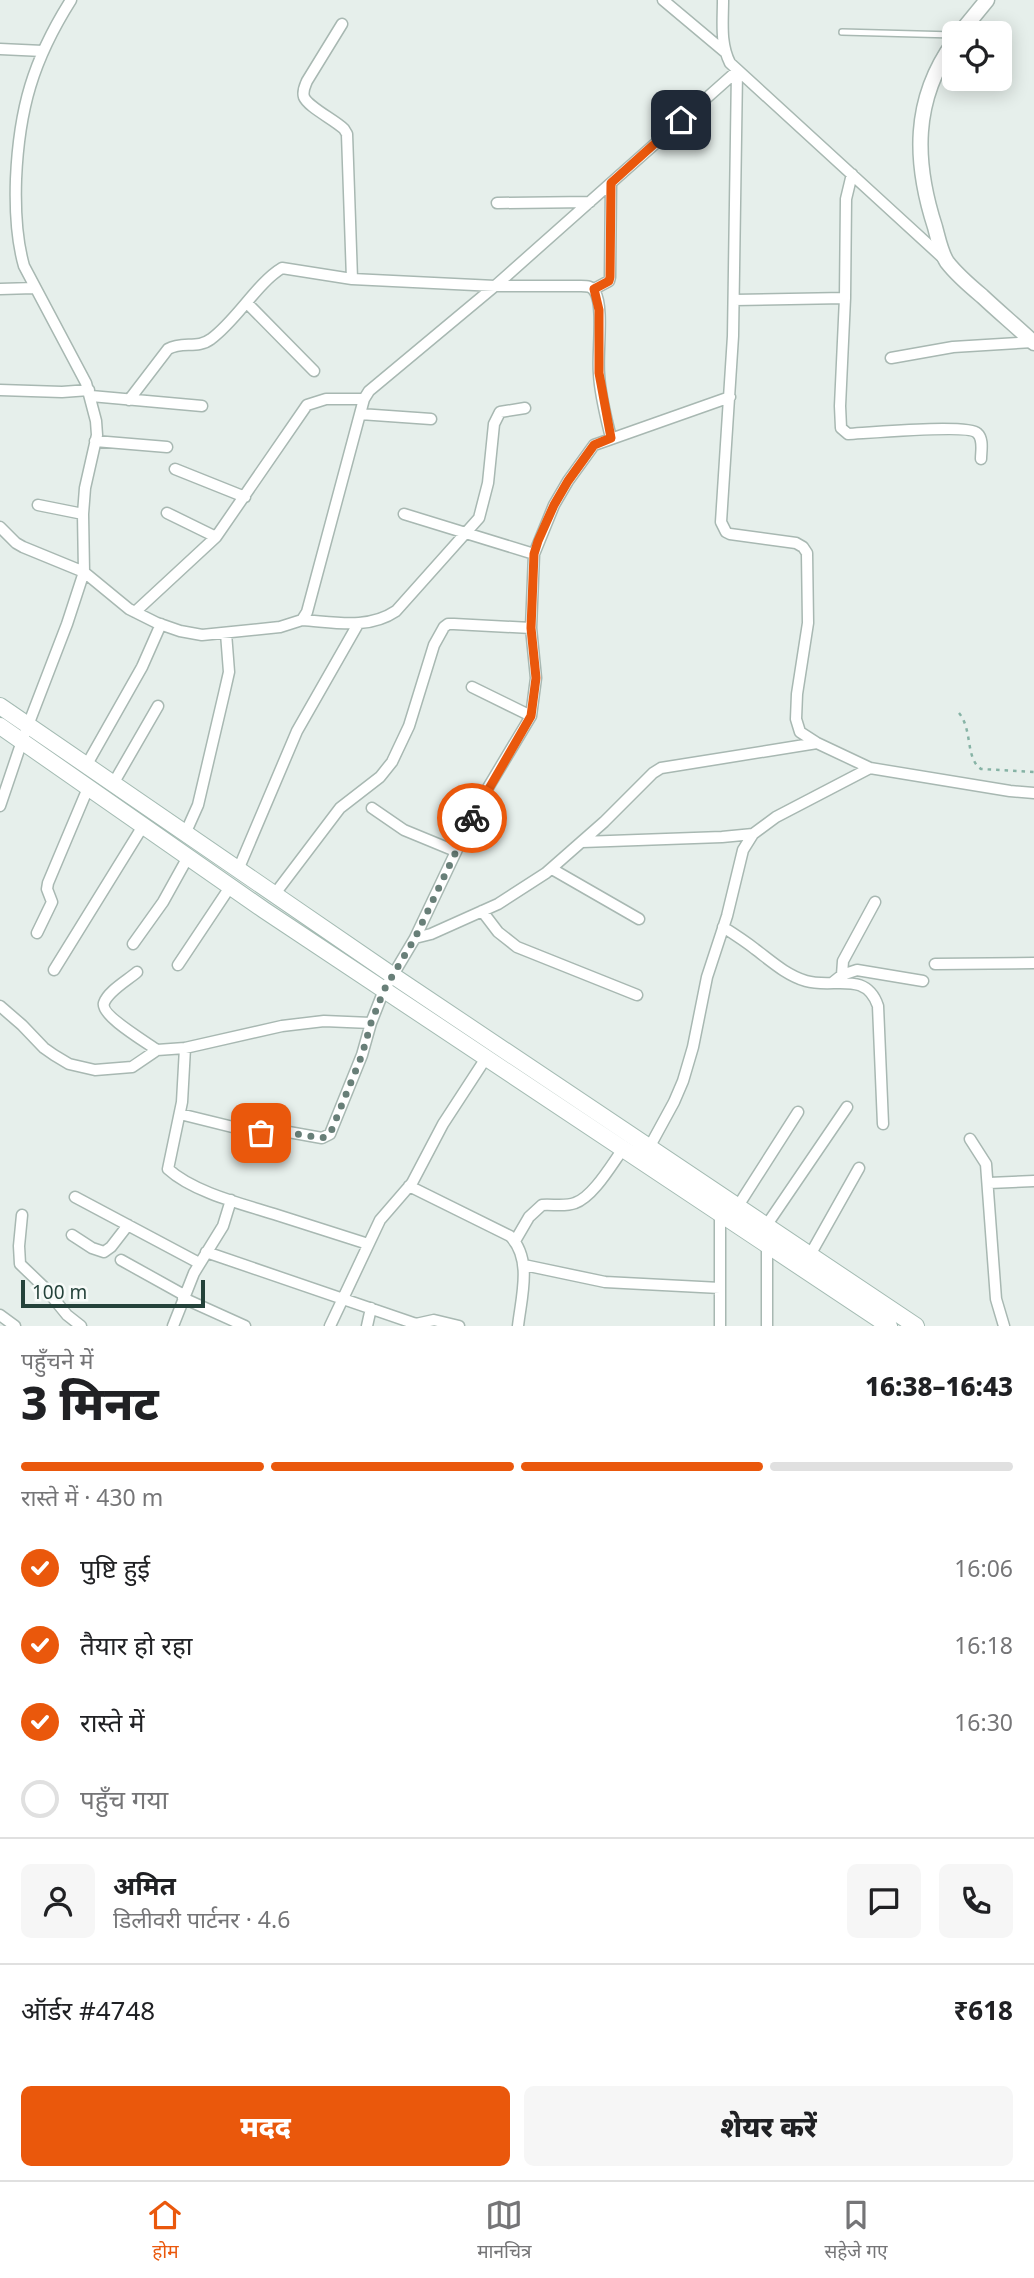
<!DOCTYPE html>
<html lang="hi">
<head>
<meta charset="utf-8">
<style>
	body { margin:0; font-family:"Noto Sans","Noto Sans Devanagari",sans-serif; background:#f6f6f6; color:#202124; height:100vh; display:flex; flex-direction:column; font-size:26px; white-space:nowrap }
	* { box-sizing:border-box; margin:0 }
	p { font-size:23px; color:#757577 }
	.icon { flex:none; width:38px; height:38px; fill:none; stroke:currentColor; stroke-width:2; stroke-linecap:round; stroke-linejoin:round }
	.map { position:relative; height:1326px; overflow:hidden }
	.drawer { display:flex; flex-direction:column; background:#fff; flex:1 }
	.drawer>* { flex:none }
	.controls { position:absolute; left:942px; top:21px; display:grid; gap:14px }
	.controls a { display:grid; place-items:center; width:70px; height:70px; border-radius:10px; background:#fff; box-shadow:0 4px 18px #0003; font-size:35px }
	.scale { position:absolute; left:21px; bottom:18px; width:184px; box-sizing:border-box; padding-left:7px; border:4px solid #24423a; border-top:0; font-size:19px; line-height:24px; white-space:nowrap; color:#24423a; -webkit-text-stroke:5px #f7fbf9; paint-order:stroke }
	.pin { position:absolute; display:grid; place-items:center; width:60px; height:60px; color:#fff; margin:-30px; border-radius:14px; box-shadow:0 4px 10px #0006 }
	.courier { position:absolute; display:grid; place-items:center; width:70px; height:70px; margin:-35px; border:5px solid #ea580c; border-radius:50%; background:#fff; color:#222; box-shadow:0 2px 9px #0007 }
	.summary em { font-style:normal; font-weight:800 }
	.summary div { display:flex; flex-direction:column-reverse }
	.summary { display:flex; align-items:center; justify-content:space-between; height:119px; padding:0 21px }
	h1 { font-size:46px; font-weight:800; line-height:52px }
	.bar { display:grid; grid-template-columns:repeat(4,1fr); gap:10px 7px; align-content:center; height:84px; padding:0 21px }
	.bar i { height:9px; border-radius:5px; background:#e0e0e0 }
	.bar .current { background:#ea580c }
	.bar p { grid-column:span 4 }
	.line { display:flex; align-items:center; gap:18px; padding:0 21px; border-top:2px solid #e0e0e0 }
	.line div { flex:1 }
	.round { display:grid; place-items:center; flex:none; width:74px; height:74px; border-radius:10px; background:#f6f6f6 }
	ol { padding:0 21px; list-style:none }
	li { display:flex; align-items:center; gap:21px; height:77px }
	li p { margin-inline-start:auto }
	li .icon { padding:7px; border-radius:50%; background:#ea580c; color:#fff; stroke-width:4 }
	li:last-child { color:#757577 }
	li i { width:38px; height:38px; border:4px solid #e0e0e0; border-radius:50% }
	.button { display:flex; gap:14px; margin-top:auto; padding:14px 21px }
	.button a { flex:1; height:80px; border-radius:10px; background:#ea580c; color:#fff; font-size:28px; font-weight:800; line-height:80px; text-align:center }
	.button a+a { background:#f6f6f6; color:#202124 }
	.menu { display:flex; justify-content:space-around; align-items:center; height:98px; border-top:2px solid #e0e0e0; background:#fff; font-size:19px; color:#757577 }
	.menu a { display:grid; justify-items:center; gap:4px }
	.menu .current { color:#ea580c }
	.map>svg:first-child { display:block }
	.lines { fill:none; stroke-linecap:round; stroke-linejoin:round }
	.service-casing { stroke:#a8b8b2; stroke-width:8 }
	.minor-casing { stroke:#a8b8b2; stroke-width:13 }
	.tertiary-casing { stroke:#a8b8b2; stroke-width:17 }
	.secondary-casing { stroke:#a4bbb3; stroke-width:18 }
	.path { stroke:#86b3a5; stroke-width:2.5; stroke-dasharray:3.5 5; stroke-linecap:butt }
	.service { stroke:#fff; stroke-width:5 }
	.minor { stroke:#fff; stroke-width:10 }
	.tertiary { stroke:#fff; stroke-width:14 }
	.secondary { stroke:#fff; stroke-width:16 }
	.done { stroke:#687f78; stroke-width:7; stroke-dasharray:0 12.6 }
	.route { stroke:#ea580c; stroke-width:9 }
</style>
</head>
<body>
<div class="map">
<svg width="1034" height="1326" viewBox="0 0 1034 1326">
	<rect width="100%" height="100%" fill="#e6efeb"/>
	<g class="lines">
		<g class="service-casing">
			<path id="service" d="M842,32L954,35"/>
		</g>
		<g class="minor-casing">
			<path id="minor" d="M663,0L725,52
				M723,0C723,22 720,43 730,63L943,258
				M342,24L307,81C305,86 302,91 304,97C308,107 335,120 344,129L347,134L352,279
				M0,49L43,51
				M737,71L733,336L721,522L726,532L730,534L796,543L803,547L807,553L808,623L797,694L796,719L800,732L817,743L870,768L1010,791L1034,793
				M852,174L846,199L845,298L840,406L841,428L848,434C867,433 968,424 977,433C984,439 981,451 981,459
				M497,203L590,202
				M0,289L34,288
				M594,289L609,281L610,277L611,183
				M734,300L845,298
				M247,303L314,371
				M891,358L953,347L1033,342
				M0,390L62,392L89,390
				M91,396L202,406
				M129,400L168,349C182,341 198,349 211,339C237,320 257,283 282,268L352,279L495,286H581C587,286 592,286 595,292C604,307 597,354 599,374C600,395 606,417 611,438
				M360,414L431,419
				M95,441L167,447
				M175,469L245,497
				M38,505L83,514
				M167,513L216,537
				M404,514L534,554
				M0,527L16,543L23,547L84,572L129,609L157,623L180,631L202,635L280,627L302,620L307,612L364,399L369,391L495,286L737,71
				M135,612L216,537L307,405L326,399H364
				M302,620C334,622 368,630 396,611L479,518L488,483L494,424L500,412L525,408
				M472,687L531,716
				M86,766L142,667L161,624
				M113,784L158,706
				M0,806L22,741L67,624L84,572L83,514L85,488L97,435L96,421L86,383L24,266C16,238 15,209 16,179C19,109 33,60 71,0
				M372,808L404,830L455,851
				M185,834L198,805L224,694L229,672L226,633
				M582,842L722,837L753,834
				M552,869L639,919
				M238,870L297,731L358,624
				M274,895L340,808L380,777L392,762L409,726L434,645L444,627L448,624H454L531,628
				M482,911L498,932L517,947L637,995
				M723,927C734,934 745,941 755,949C771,961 786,975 806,981C833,989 866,970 878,1006L883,1124
				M37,933L52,902L47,889L48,883L88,788
				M415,938L431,934L498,904L546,873L604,822L653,773L661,768L817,743
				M133,944L163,902L188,857
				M935,964L1034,963
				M178,965L230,887
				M54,970L143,826
				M137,972C128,980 108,991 104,1003C100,1015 146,1042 157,1050
				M842,975L843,961L875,902
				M832,983L842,975L857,970L923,981
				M0,1006L22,1025L44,1048L54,1055L69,1064L95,1070L132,1067L157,1050L185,1048L282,1026L324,1021L371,1023
				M185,1048L182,1102L168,1169C193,1192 242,1204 274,1214C305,1224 337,1234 368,1244
				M180,1114L261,1134L283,1131L322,1138L330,1134L362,1055L371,1023L384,990L415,938L480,801L531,716L536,678L531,628L534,554L554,505L568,481L594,445L730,397
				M970,1139L986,1164L996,1299L1004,1326
				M650,1146L674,1102L683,1081L693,1047L707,977L727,916L743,850L753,834L776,817L870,768
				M989,1183L1034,1181
				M409,1186L510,1236C533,1259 521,1298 518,1326
				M75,1197L199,1263
				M738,1206L798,1112
				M22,1215L19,1246L20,1264L45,1288L67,1315L81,1326
				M766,1226L847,1107
				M72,1235L92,1248L104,1252L111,1247L128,1225
				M515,1241L529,1217L542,1205C552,1204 565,1207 575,1203C593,1197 612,1164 623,1149
				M767,1245V1326
				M206,1252L416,1324L434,1320L459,1326
				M810,1255L859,1168
				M121,1260L184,1295
				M524,1265L605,1282L720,1288
				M183,1298L245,1326
				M0,1315L15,1326
				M173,1326L194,1273L223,1226L231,1200
				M330,1326L380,1220L412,1183L443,1124L486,1058
				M367,1326L371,1308
				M720,1326V1215"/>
		</g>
		<g class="tertiary-casing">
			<path id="tertiary" d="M960,33L987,0
				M954,42C912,100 914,162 935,227C938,238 941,253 947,262C957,275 970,286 982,296C999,312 1017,327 1034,343"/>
		</g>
		<g class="secondary-casing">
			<path id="secondary" d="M0,706L392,975L916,1326
				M0,726L264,910L889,1326"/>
		</g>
		<path class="path" d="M959,713C973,730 965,758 981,769L1034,772"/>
		<use href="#service" class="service"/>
		<use href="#minor" class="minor"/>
		<use href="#tertiary" class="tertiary"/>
		<use href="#secondary" class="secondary"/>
	</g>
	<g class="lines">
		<path class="done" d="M261,1133L277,1131L322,1138L330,1134L362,1055L371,1023L384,990L415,938L472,818"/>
		<path class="route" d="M472,818L531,716L536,678L531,628L534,554L538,541L554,505L568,481L594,445L611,438L599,373V310L594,289L609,281L610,277L611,183L681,120"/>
	</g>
</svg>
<div class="controls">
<a><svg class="icon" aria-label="locate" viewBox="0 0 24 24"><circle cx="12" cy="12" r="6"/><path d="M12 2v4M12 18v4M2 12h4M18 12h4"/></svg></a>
</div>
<div class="scale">100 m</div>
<div class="pin" style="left:261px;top:1133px;background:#ea580c"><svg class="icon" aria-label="bag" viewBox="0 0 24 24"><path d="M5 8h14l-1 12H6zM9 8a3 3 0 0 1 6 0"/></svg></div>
<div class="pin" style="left:681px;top:120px;background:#1f2937"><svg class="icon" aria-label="home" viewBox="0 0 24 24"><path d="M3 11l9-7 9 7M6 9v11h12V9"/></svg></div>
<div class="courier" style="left:472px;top:818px"><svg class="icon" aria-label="bike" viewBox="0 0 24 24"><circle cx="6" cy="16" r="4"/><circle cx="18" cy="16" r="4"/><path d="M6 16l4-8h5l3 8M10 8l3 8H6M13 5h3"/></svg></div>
</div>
<section class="drawer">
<div class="summary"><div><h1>3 मिनट</h1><p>पहुँचने में</p></div><em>16:38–16:43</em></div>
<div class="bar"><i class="current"></i><i class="current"></i><i class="current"></i><i></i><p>रास्ते में · 430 m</p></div>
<ol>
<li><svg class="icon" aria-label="check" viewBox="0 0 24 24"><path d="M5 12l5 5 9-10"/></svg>पुष्टि हुई<p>16:06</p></li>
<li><svg class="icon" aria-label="check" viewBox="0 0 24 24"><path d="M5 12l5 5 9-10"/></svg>तैयार हो रहा<p>16:18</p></li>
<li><svg class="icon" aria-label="check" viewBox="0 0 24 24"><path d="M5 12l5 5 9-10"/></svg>रास्ते में<p>16:30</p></li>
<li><i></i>पहुँच गया</li>
</ol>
<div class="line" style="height:126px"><a class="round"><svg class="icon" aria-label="person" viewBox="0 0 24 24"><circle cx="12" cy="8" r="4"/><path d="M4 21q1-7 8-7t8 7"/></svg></a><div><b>अमित</b><p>डिलीवरी पार्टनर · 4.6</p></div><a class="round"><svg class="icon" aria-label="chat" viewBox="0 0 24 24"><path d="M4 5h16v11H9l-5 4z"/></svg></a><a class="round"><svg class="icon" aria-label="phone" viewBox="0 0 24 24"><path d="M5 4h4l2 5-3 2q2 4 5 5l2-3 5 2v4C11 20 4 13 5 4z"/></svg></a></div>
<div class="line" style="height:91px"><div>ऑर्डर #4748</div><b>₹618</b></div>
<div class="button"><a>मदद</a><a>शेयर करें</a></div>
</section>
<nav class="menu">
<a class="current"><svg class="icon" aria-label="home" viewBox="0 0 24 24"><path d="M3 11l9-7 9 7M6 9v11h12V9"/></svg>होम</a>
<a><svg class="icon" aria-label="map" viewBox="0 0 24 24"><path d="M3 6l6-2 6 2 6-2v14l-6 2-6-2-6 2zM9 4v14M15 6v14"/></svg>मानचित्र</a>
<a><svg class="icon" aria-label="saved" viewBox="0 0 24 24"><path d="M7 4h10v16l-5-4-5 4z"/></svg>सहेजे गए</a>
</nav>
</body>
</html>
